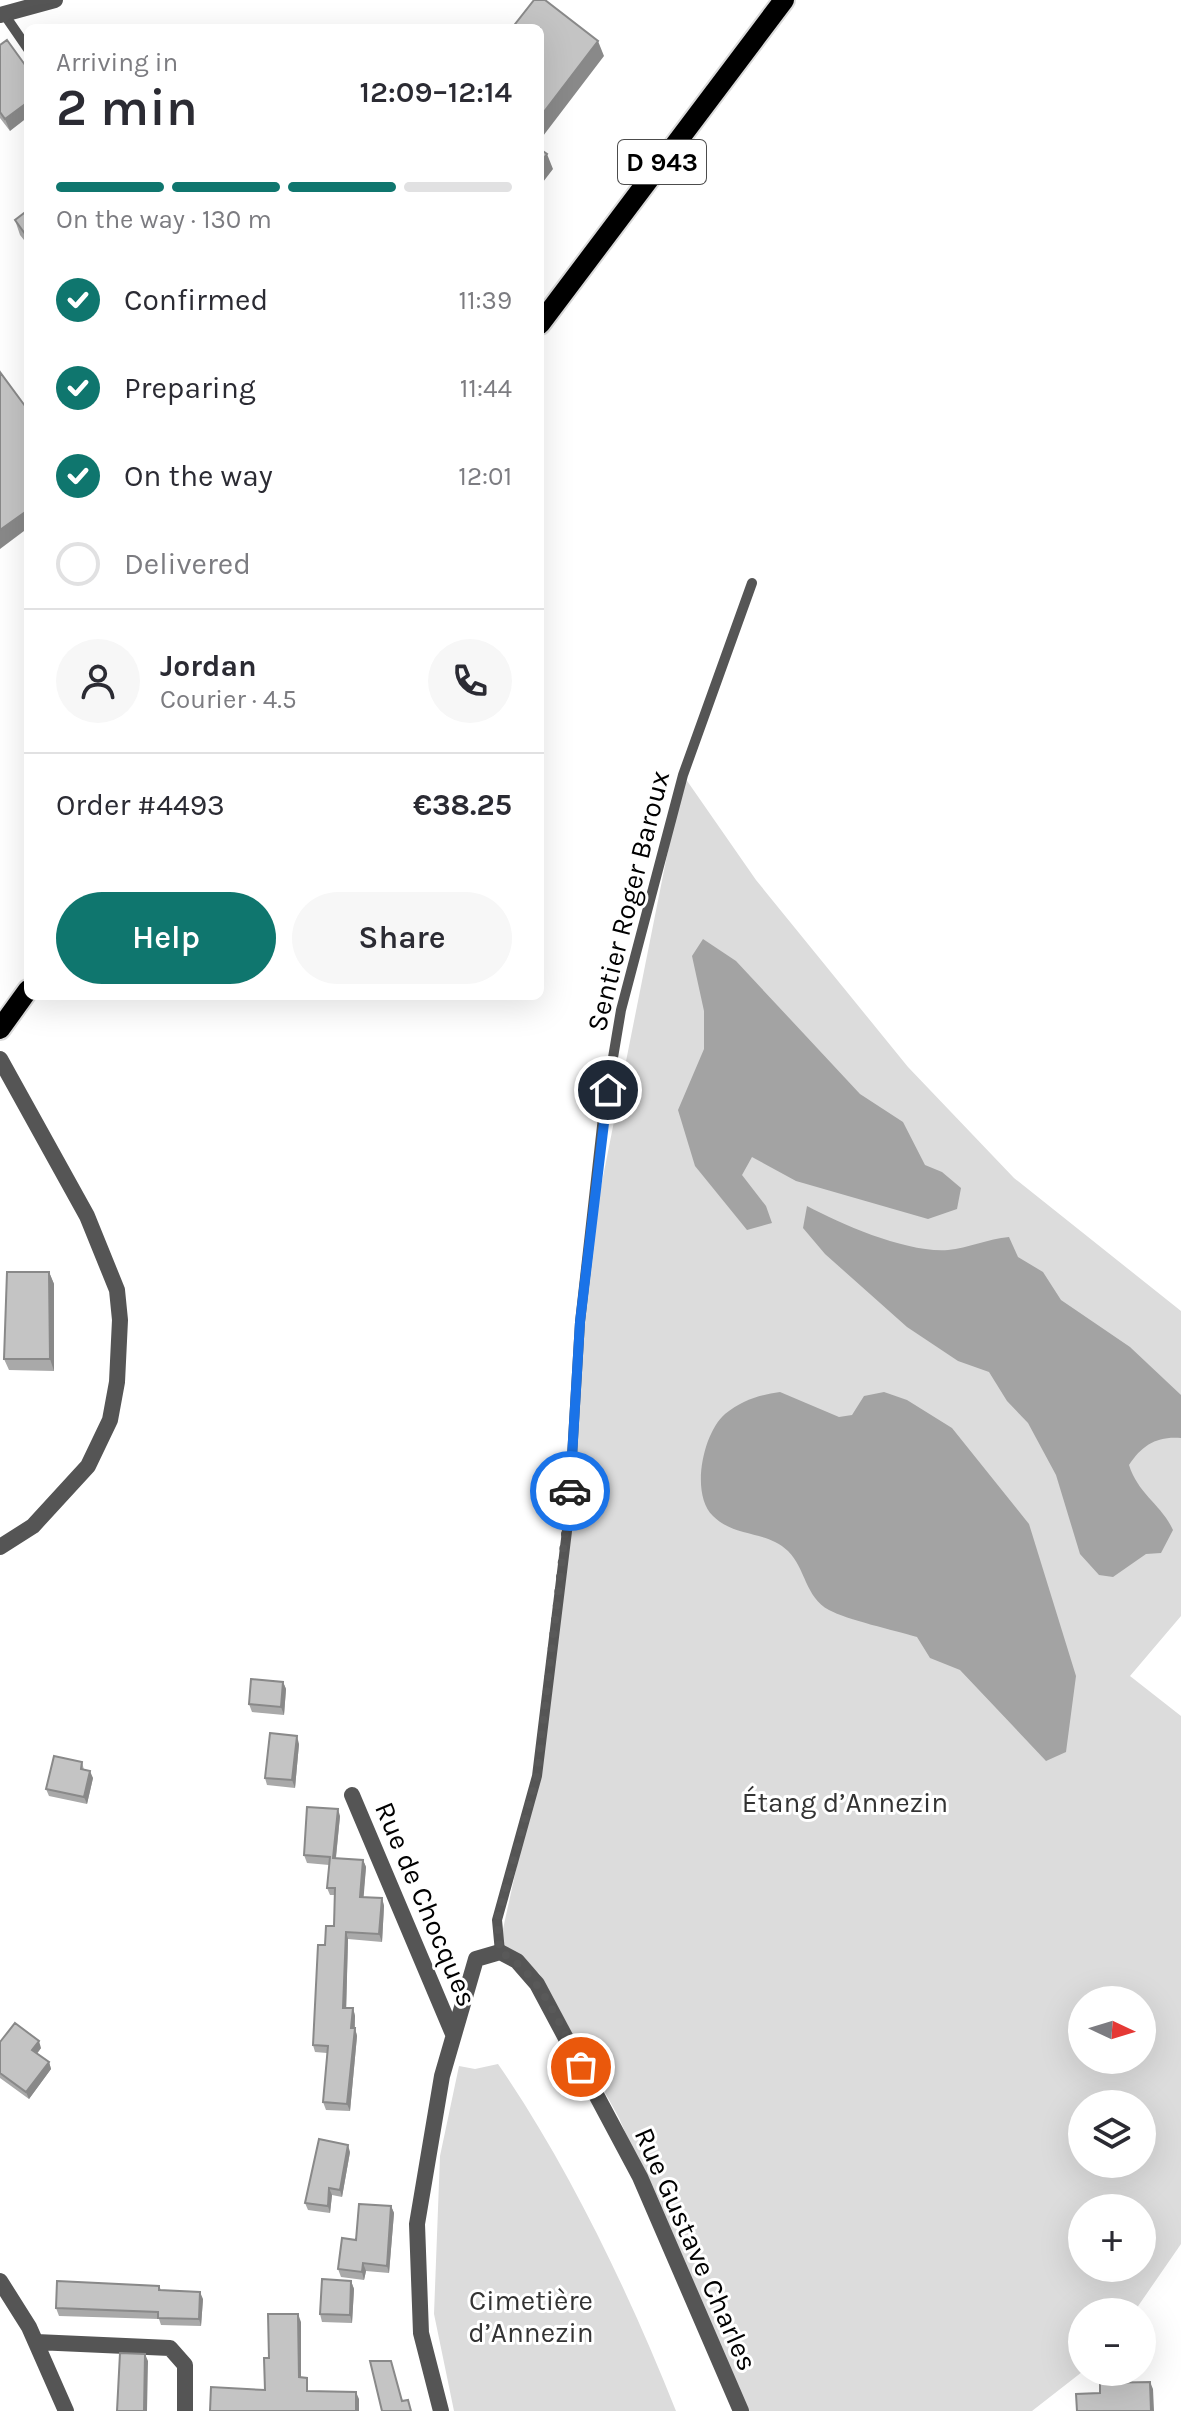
<!DOCTYPE html>
<html lang="en">
<head>
<meta charset="utf-8">
<style>
	body { margin:0; font-family:Karla,sans-serif; background:#f7f7f7; color:#2b2b33; height:100vh; display:flex; flex-direction:column; font-size:30px; white-space:nowrap }
	* { box-sizing:border-box; margin:0 }
	p { font-size:26px; color:#7c7c81 }
	.icon { flex:none; width:44px; height:44px; fill:none; stroke:currentColor; stroke-width:2; stroke-linecap:round; stroke-linejoin:round }
	.map { position:relative; flex:1; overflow:hidden }
	.side { position:absolute; left:24px; top:24px; width:520px; height:976px; display:flex; flex-direction:column; background:#fff; border-radius:12px; box-shadow:0 8px 32px #0002 }
	.side>* { flex:none }
	.needle { width:52px; rotate:94deg }
	.tools { position:absolute; left:1068px; top:1986px; display:grid; gap:16px }
	.tools a { display:grid; place-items:center; width:88px; height:88px; border-radius:50%; background:#fff; box-shadow:0 8px 32px #0002; font-size:40px }
	.pin { position:absolute; display:grid; place-items:center; width:68px; height:68px; color:#fff; margin:-34px; border:4px solid #fff; border-radius:50%; box-shadow:0 2px 8px #0007 }
	.courier { position:absolute; display:grid; place-items:center; width:80px; height:80px; margin:-40px; border:6px solid #1a73e8; border-radius:50%; background:#fff; color:#222; box-shadow:0 2px 10px #0007 }
	.headline em { font-style:normal; font-weight:600 }
	.headline div { display:flex; flex-direction:column-reverse }
	.headline { display:flex; align-items:center; justify-content:space-between; height:136px; padding:0 32px }
	h1 { font-size:52px; font-weight:600; line-height:60px }
	.bar { display:grid; grid-template-columns:repeat(4,1fr); gap:12px 8px; align-content:center; height:96px; padding:0 32px }
	.bar i { height:10px; border-radius:6px; background:#e1e1e2 }
	.bar .active { background:#0f766e }
	.bar p { grid-column:span 4 }
	.line { display:flex; align-items:center; gap:20px; padding:0 32px; border-top:2px solid #e1e1e2 }
	.line div { flex:1 }
	.round { display:grid; place-items:center; flex:none; width:84px; height:84px; border-radius:42px; background:#f7f7f7 }
	ol { padding:0 32px; list-style:none }
	li { display:flex; align-items:center; gap:24px; height:88px }
	li p { margin-inline-start:auto }
	li .icon { padding:8px; border-radius:50%; background:#0f766e; color:#fff; stroke-width:4 }
	li:last-child { color:#7c7c81 }
	li i { width:44px; height:44px; border:4px solid #e1e1e2; border-radius:50% }
	.cta { display:flex; gap:16px; margin-top:auto; padding:16px 32px }
	.cta a { flex:1; height:92px; border-radius:48px; background:#0f766e; color:#fff; font-size:32px; font-weight:600; line-height:92px; text-align:center }
	.cta a+a { background:#f7f7f7; color:#2b2b33 }
	.map>svg:first-child { display:block }
	.green { fill:#dcdcdc; fill-rule:evenodd }
	.water { fill:#a3a3a3 }
	.lines { fill:none; stroke-linecap:round; stroke-linejoin:round }
	.primary-casing { stroke:#dbdbdb; stroke-width:24 }
	.service { stroke:#555; stroke-width:10 }
	.minor { stroke:#555; stroke-width:16 }
	.tertiary { stroke:#555; stroke-width:16 }
	.primary { stroke:#000; stroke-width:20 }
	.wall { fill:#a9a9a9 }
	.shaded-wall { fill:#898989 }
	.building { fill:#c4c4c4; stroke:#898989; stroke-width:2 }
	.done { stroke:#595959; stroke-width:8; stroke-dasharray:0 14.4 }
	.route { stroke:#1a73e8; stroke-width:10 }
	.labels { text-anchor:middle; dominant-baseline:central; stroke-width:6; stroke-linejoin:round; paint-order:stroke }
	.shield { fill:#fff; stroke:#4c4c4c; stroke-width:2 }
	.shield-label { font-size:26px; font-weight:bold; fill:#000 }
	.street-label { font-size:28px; fill:#000; stroke:#fff }
	.park-label { font-size:28px; fill:#333; stroke:#fff }
</style>
</head>
<body>
<div class="map">
<svg width="1181" height="2411" viewBox="0 0 1181 2411">
	<rect width="100%" height="100%" fill="#fff"/>
	<path class="green" d="M683,775L756,880L908,1067L1014,1178L1181,1311V1616L1130,1676L1181,1716V2244L1134,2312H1082V2372L1032,2411H747L619,2118L539,1973L499,1947L537,1775L592,1232ZM1082,2000H1142V2060H1082ZM1082,2104H1142V2164H1082ZM1082,2208H1142V2268H1082Z
		M498,2064C569,2167 630,2295 676,2411H454L434,2314L440,2156L459,2066L475,2069Z"/>
	<path class="water" d="M703,939L736,961L860,1094L903,1122L925,1165L942,1172L961,1188L957,1209L928,1219L796,1181L752,1157L742,1175L766,1206L772,1223L747,1230L695,1166L678,1110L704,1049V1011L692,956Z
		M807,1206C843,1225 907,1253 948,1250C968,1248 988,1239 1009,1237L1018,1257L1043,1272L1061,1300L1130,1347L1181,1395V1438C1157,1436 1142,1445 1129,1465C1138,1494 1161,1504 1173,1530L1161,1553L1146,1554L1113,1577L1099,1575L1080,1554L1056,1475L1028,1423L1007,1401L989,1372L958,1361L907,1327L825,1254L803,1228Z
		M780,1392L839,1417L852,1415L864,1396L884,1392L907,1400L952,1428L1029,1524L1076,1676L1066,1752L1046,1761L960,1670L930,1658L917,1637C894,1630 847,1620 829,1610C805,1597 806,1569 788,1551C766,1530 735,1538 713,1516C690,1494 703,1433 725,1414C742,1400 759,1395 780,1392Z"/>
	<g class="lines">
		<g class="primary-casing">
			<path id="primary" d="M540,324L784,0
				M0,1029L28,990"/>
		</g>
		<path class="service" d="M4,14L28,49
			M500,1952L497,1920L537,1776L568,1523L580,1322L603,1117L621,1010L683,775L752,583"/>
		<path class="minor" d="M352,1795L453,2034
			M0,2281L29,2327L66,2411
			M36,2342L170,2348L185,2365V2411
			M441,2411L421,2333L417,2224L442,2076L476,1959L500,1952L517,1961L537,1984L640,2177L741,2411"/>
		<path class="tertiary" d="M0,15L55,0
			M0,1059L87,1216L117,1290L120,1320L117,1382L110,1420L88,1466L33,1526L0,1547"/>
		<use href="#primary" class="primary"/>
	</g>
	<path class="wall" d="M0,45L10,131L0,118Z
		M28,210V245L20,235L15,220Z
		M49,1272L54,1284V1371L9,1370L4,1359Z
		M283,1682L286,1689L284,1715L252,1712L249,1704Z
		M299,1744L295,1788L267,1785L265,1778Z
		M82,1762L84,1770L93,1778L87,1804L49,1796L46,1789Z
		M340,1816L336,1858L363,1860L366,1867L363,1897L382,1898L384,1906L382,1942L348,1939L346,2008H353L355,2016V2028L357,2036L350,2111L326,2110L323,2102L327,2053L315,2052L313,2045L325,1945L334,1926L335,1895H330L327,1888L329,1865L307,1863L304,1855Z
		M0,2042L41,2048L37,2054L49,2062L51,2069L29,2099L0,2078Z
		M350,2152L342,2197L332,2195L330,2213L308,2210L305,2203Z
		M391,2206L394,2213L389,2273L366,2271L364,2280L341,2277L338,2269L356,2240Z
		M351,2281L354,2289L352,2323L322,2322L320,2314Z
		M159,2286L161,2290L203,2299L201,2326L161,2325L159,2319L59,2316L56,2308Z"/>
	<path class="shaded-wall" d="M598,41L604,56L540,140V117Z
		M28,102V117L10,131L5,119Z
		M547,154L553,169L540,186V163Z
		M28,510V528L0,549V530Z
		M49,1272L54,1284V1371L50,1359Z
		M283,1682L286,1689L284,1715L281,1707Z
		M297,1736L299,1744L295,1788L292,1780Z
		M90,1771L93,1778L87,1804L84,1797Z
		M338,1809L340,1816L335,1865L333,1858Z
		M363,1860L366,1867L363,1905L360,1897Z
		M382,1898L384,1906L382,1942L379,1934Z
		M346,1932L348,1939L346,2015L343,2008Z
		M353,2008L355,2016L354,2036L351,2028Z
		M355,2028L357,2036L350,2111L347,2104Z
		M39,2041L41,2048L34,2057L32,2050Z
		M49,2062L51,2069L29,2099L26,2092Z
		M348,2145L350,2152L342,2197L340,2190Z
		M329,2188L332,2195L330,2213L328,2206Z
		M391,2206L394,2213L389,2273L387,2266Z
		M363,2263L366,2271L364,2280L362,2272Z
		M351,2281L354,2289L352,2323L350,2315Z
		M200,2292L203,2299L201,2326L199,2319Z
		M298,2314L301,2322V2385L299,2377Z
		M145,2354L148,2361L147,2411H144Z
		M1150,2382L1153,2389L1154,2411H1151Z
		M356,2392L359,2399V2411H356Z"/>
	<path class="building" d="M534,0H545L598,41L540,117V28H512Z
		M7,40L28,69V102L5,119L0,112V45Z
		M540,149L547,154L540,163Z
		M28,210V238L15,220Z
		M0,372L28,410V510L0,530Z
		M7,1272H49L50,1359H4Z
		M251,1679L283,1682L281,1707L249,1704Z
		M270,1733L297,1736L292,1780L265,1778Z
		M54,1756L82,1762L81,1769L90,1771L84,1797L46,1789Z
		M307,1807L338,1809L333,1858L363,1860L360,1897L382,1898L379,1934L346,1932L343,2008H353L351,2028H355L347,2104L323,2102L328,2046L313,2045L318,1945H325L326,1926H334L335,1888H327L330,1857L304,1855Z
		M15,2023L39,2041L32,2050L49,2062L26,2092L0,2073V2042Z
		M319,2139L348,2145L340,2190L329,2188L328,2206L305,2203Z
		M359,2204L391,2206L387,2266L363,2263L362,2272L338,2269L342,2238L356,2240Z
		M322,2279L351,2281L350,2315L320,2314Z
		M57,2281L159,2286V2290L200,2292L199,2319L158,2318V2312L56,2308Z
		M268,2314H298L299,2377L307,2378V2391L356,2392V2411H210L211,2387L265,2390L264,2358H269Z
		M120,2353L145,2354L144,2411H117Z
		M370,2361H391L402,2401L408,2400L411,2411H382Z
		M1150,2382L1151,2411H1077L1076,2394L1100,2393V2383Z"/>
	<g class="lines">
		<path class="done" d="M570,1491L537,1776L497,1920L500,1952C542,1974 560,2026 581,2067"/>
		<path class="route" d="M570,1491L580,1322L608,1090"/>
	</g>
	<g class="labels">
		<rect class="shield" x="618" y="140" width="88" height="44" rx="6"/>
		<g class="shield-label">
			<text x="662" y="162">D 943</text>
		</g>
		<g class="street-label">
			<text transform="translate(628 901) rotate(-76)">Sentier Roger Baroux</text>
			<text transform="translate(426 1904) rotate(67)">Rue de Chocques</text>
			<text transform="translate(696 2249) rotate(66)">Rue Gustave Charles</text>
		</g>
		<g class="park-label">
			<text x="845" y="1802">Étang d’Annezin</text>
			<text x="531" y="2300">Cimetière<tspan x="531" dy="32">d’Annezin</tspan></text>
		</g>
	</g>
</svg>
<div class="tools">
<a><svg class="needle" viewBox="-14 -14 28 28"><path d="M0-13l5 13h-10z" fill="#e53935"/><path d="M0 13l5-13h-10z" fill="#7c7c81"/></svg></a>
<a><svg class="icon" aria-label="layers" viewBox="0 0 24 24"><path d="M12 4l9 5-9 5-9-5zM3 14l9 5 9-5"/></svg></a>
<a>+</a>
<a>−</a>
</div>
<div class="pin" style="left:581px;top:2067px;background:#ea580c"><svg class="icon" aria-label="bag" viewBox="0 0 24 24"><path d="M5 8h14l-1 12H6zM9 8a3 3 0 0 1 6 0"/></svg></div>
<div class="pin" style="left:608px;top:1090px;background:#1f2937"><svg class="icon" aria-label="home" viewBox="0 0 24 24"><path d="M3 11l9-7 9 7M6 9v11h12V9"/></svg></div>
<div class="courier" style="left:570px;top:1491px"><svg class="icon" aria-label="car" viewBox="0 0 24 24"><path d="M5 17H2v-5l4-1 3-4h7l3 4 3 1v5h-3M9 17h6M6 11h13"/><circle cx="7" cy="17" r="2"/><circle cx="17" cy="17" r="2"/></svg></div>
<section class="side">
<div class="headline"><div><h1>2 min</h1><p>Arriving in</p></div><em>12:09–12:14</em></div>
<div class="bar"><i class="active"></i><i class="active"></i><i class="active"></i><i></i><p>On the way · 130 m</p></div>
<ol>
<li><svg class="icon" aria-label="check" viewBox="0 0 24 24"><path d="M5 12l5 5 9-10"/></svg>Confirmed<p>11:39</p></li>
<li><svg class="icon" aria-label="check" viewBox="0 0 24 24"><path d="M5 12l5 5 9-10"/></svg>Preparing<p>11:44</p></li>
<li><svg class="icon" aria-label="check" viewBox="0 0 24 24"><path d="M5 12l5 5 9-10"/></svg>On the way<p>12:01</p></li>
<li><i></i>Delivered</li>
</ol>
<div class="line" style="height:144px"><a class="round"><svg class="icon" aria-label="person" viewBox="0 0 24 24"><circle cx="12" cy="8" r="4"/><path d="M4 21q1-7 8-7t8 7"/></svg></a><div><b>Jordan</b><p>Courier · 4.5</p></div><a class="round"><svg class="icon" aria-label="phone" viewBox="0 0 24 24"><path d="M5 4h4l2 5-3 2q2 4 5 5l2-3 5 2v4C11 20 4 13 5 4z"/></svg></a></div>
<div class="line" style="height:104px"><div>Order #4493</div><b>€38.25</b></div>
<div class="cta"><a>Help</a><a>Share</a></div>
</section>
</div>
</body>
</html>
